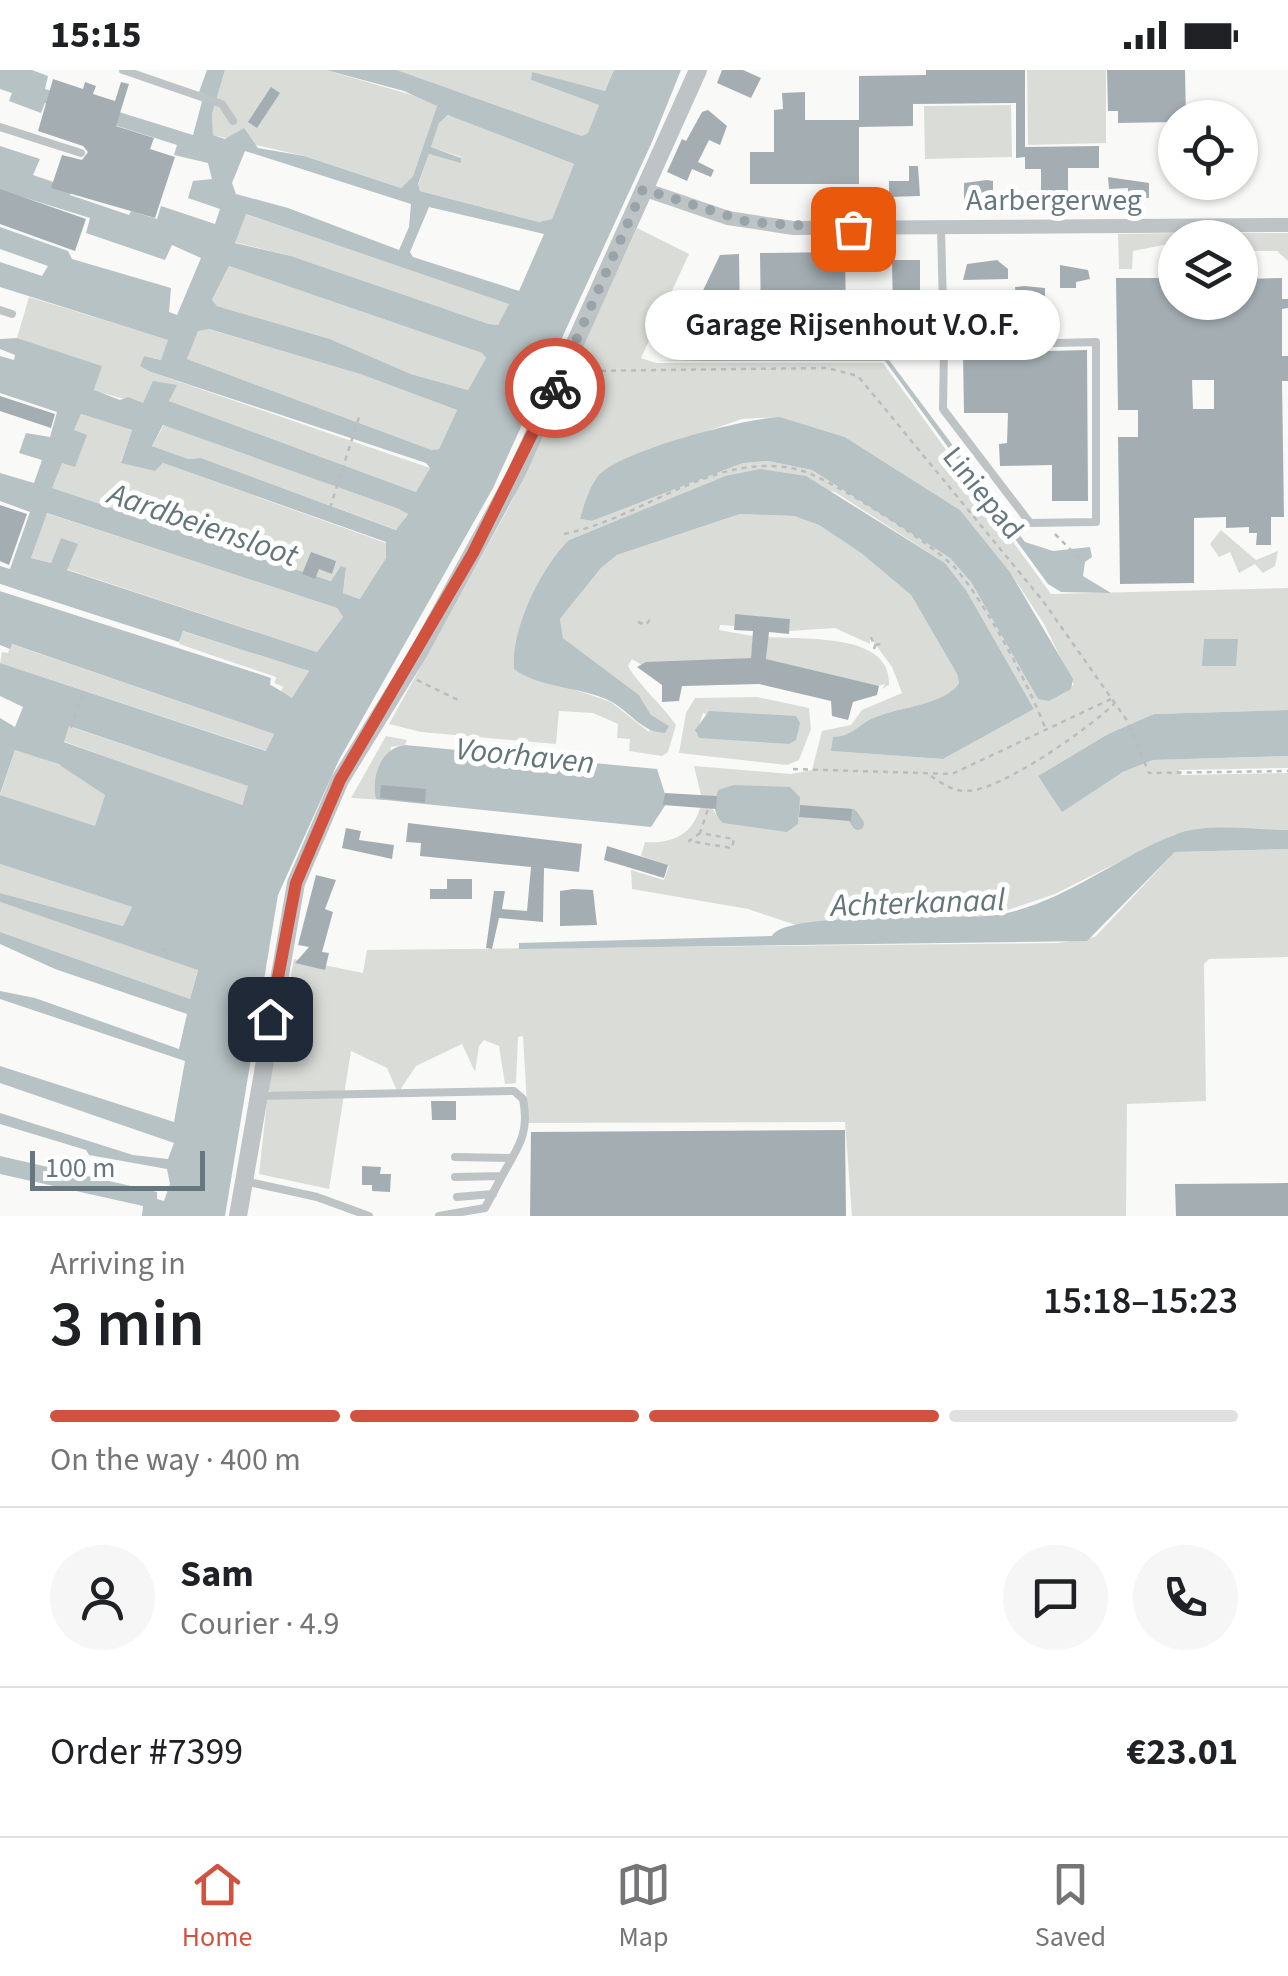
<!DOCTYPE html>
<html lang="en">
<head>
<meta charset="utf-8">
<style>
	body { margin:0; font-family:"Source Sans 3",sans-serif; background:#f6f6f6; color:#202124; height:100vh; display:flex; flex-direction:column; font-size:38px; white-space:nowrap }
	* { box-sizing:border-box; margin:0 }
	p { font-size:32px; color:#757577 }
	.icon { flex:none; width:55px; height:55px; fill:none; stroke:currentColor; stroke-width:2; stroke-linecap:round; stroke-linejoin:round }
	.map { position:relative; height:1146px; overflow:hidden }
	.side { display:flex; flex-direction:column; background:#fff; flex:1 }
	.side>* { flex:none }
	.tools { position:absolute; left:1158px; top:30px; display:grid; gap:20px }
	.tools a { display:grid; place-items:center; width:100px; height:100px; border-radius:50%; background:#fff; box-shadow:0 2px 8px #0004; font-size:50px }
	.scale { position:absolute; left:30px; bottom:25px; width:175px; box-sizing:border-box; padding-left:10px; border:5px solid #66777f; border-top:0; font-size:28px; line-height:35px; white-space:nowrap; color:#66777f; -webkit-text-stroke:8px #fff; paint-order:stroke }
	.pin { position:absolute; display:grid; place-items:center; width:85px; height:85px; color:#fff; margin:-42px; border-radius:20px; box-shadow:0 5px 15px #0006 }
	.courier { position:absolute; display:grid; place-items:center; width:100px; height:100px; margin:-50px; border:8px solid #d1533f; border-radius:50%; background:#fff; color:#222; box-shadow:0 2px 12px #0007 }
	.bubble { position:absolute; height:70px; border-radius:35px; background:#fff; box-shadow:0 2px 8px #0004; font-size:32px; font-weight:600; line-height:70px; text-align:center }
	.summary em { font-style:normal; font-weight:600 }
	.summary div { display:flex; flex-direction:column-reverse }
	.summary { display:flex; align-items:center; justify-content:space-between; height:170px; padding:0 50px }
	h1 { font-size:65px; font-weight:600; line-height:75px }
	.bar { display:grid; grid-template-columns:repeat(4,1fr); gap:15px 10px; align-content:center; height:120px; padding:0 50px }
	.bar i { height:12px; border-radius:8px; background:#e0e0e0 }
	.bar .active { background:#d1533f }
	.bar p { grid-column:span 4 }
	.line { display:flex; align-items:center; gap:25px; padding:0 50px; border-top:2px solid #e0e0e0 }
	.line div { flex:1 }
	.round { display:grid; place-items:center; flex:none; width:105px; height:105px; border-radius:52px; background:#f6f6f6 }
	.status { display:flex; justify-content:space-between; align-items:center; height:70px; padding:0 50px; background:#fff; direction:ltr }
	.status svg { height:28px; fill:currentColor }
	.tab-bar { display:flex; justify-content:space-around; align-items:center; height:140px; border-top:2px solid #e0e0e0; background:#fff; font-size:28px; color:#757577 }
	.tab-bar a { display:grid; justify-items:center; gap:5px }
	.tab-bar .active { color:#d1533f }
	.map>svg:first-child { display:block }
	.green { fill:#daddd7; fill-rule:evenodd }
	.water { fill:#b7c2c5; fill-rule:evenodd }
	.pier { fill:#f9f9f7 }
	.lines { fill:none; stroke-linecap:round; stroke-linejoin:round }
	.canal { stroke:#b7c2c5; stroke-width:12 }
	.building { fill:#a4aeb2; fill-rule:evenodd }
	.path { stroke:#b9bdbf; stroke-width:2.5; stroke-dasharray:5 5; stroke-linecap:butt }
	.service { stroke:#bec3c6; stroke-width:8 }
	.minor { stroke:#bec3c6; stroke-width:14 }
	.tertiary { stroke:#bec3c6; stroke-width:18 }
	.done { stroke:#99a4a9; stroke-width:10; stroke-dasharray:0 18 }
	.route { stroke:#d1533f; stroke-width:12 }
	.labels { text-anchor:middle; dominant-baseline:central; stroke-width:10; stroke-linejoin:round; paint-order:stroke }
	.street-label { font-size:30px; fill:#66777f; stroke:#fff }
	.water-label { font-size:32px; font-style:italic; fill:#627578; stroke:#fff }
</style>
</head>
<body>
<div class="status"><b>15:15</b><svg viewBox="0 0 49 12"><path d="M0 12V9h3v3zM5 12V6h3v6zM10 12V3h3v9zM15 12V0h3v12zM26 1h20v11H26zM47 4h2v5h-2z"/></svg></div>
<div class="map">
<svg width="1288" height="1146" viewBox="0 0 1288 1146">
	<rect width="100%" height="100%" fill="#f9f9f7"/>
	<path class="green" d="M225,0H326L433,31L437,36L413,106L401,118L304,86L213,65L212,44Z
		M397,0H614L605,21L533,3L531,10L599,35L588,64L582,66Z
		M1027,0H1106V73L1028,75Z
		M1011,35L1012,87L925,89L924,36Z
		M449,45L574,94L552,149L539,152L420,121L418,115L429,84L460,92L461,87L431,77L439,52Z
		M245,144L510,234L498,255L489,254L291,186L234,172Z
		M637,158L689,184L641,288L656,293H883L1051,524L1288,518V640L1154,644L1108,664L1038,706L1062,741L1123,702L1153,690L1288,686V698L1179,700L1181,705L1288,703V760L1175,764L1055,824L990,846L796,855L748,839L632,819L631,800L664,810L669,796L641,786L645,772C672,774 692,765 700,738H712L719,749L794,720L734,715L713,727L701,725L694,696L791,704L812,700L822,661L851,655L862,640L902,623L892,597L870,567V574L835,558L789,561L790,549L735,545L734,556L720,555L719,560L753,566L751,588L642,595L632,589L628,596C637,613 664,637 676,655L668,682L662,686L629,681L630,669L617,668L618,654L593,643L559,641L556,674L421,662L389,654L510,435ZM780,347L845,367L960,440L1010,502L1044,554L1074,615L1038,629L971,512L950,488L812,400L768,391L743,393L592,451L580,449L587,429L622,391L742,349ZM725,406L835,422L945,493L966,520L1034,639L943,689L832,681L833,668C855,666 858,654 876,647C899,637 946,635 959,613L957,604L911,525L861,483L819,455L794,446L740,444L617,485L601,498L560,549L563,568L639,625L651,645L649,662L611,632L514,599L569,470Z
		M1179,163L1174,173L1133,181L1132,199H1119L1118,164Z
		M1220,163H1288V191L1277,181H1240V168L1221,167Z
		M229,196L482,283L486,288L468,320L411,304L330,269L217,236L212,230Z
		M29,227L169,270L161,290L144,286L151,302L430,398L416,422L169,331L174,317L144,334L94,321L101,296L17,268Z
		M208,259L360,304L457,340L439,379L432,380L187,289L198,260Z
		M81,344L132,360L121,392L155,401L163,393L386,473V488L361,529L343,523L346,499L341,497L332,511L51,418L62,392L75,396L74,360Z
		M164,355L399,439L408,443L397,460L201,388L187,389L152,376Z
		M46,443L337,538L343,547L317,582L66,499L61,469L51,493L31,488Z
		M1221,460L1256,490L1278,481L1275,496L1263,503L1255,494L1239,503L1230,482L1219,487L1210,474Z
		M182,561L309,601L293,628L280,624L283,617L274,613L276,608L179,574Z
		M768,567C803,570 892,562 889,615L882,619L885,614L874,617L766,589Z
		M11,574L274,664L267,681L0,593L2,582L8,583Z
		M757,627L809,638L811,659L799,690L787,695L679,683L686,643L695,628ZM703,643L789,674L696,664Z
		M68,656L249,716L241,736L63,671Z
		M386,666L407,670L405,675L391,677L384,730L351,728Z
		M15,680C47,690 82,700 105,725L95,757L0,725Z
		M1288,779V887L1209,889L1204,894L1206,1031L1127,1034L1126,1146H852L845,1052L528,1053L523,966L518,967L516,1013L505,1014L499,976L484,970L479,976L475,1002L462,974L416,996L398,1023L387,998L351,981L329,1119L259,1104L267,1031L276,1023L268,1021L294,889L363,903L367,880L1058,873L1095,867L1175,782Z
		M0,794L132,837L123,856L0,823Z
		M0,832L198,899L190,929L0,862Z"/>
	<path class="water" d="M0,0H32L48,6L45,19L193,65L204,24L199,22L207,0H225L212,44L213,65L225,69L244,58L258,78L304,86L401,118L413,106L437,36L404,21L326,0H397L582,66L588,63L599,35L531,10L532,2L605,21L614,0H681L652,72L493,418L339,690L278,825L225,1146H142L143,1136L0,1104V1086L157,1122V1129L164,1131L170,1114L167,1099L89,1085L86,1080L0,1054V1043L133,1085L168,1089L174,1073L0,1013V996L174,1052L185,991L0,929V921L35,928L179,979L187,944L55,899L0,874V862L190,929L198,900L0,832V823L123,856L132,837L0,794V725L95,756L105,725L58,694L15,680L0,724V648L15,657L23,637L0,626V593L266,681L274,664L12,574L10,579L0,575V521L272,608L271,615L292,628L309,601L183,561L179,572L0,514V496L10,499L30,442L0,431V403L34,413L42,390L19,383L26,363L50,367L57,342L0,323V286L14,290L15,285L0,279V269L17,268L102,296L94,320L120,330L128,327L143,333L153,311L177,315L169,331L416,422L430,398L426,393L151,302L140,296L144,286L161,290L168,270L0,217V192L42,206L48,196L0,179V157L68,181L72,189L171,218L169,242L177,245L201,188L172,175L165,190L86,163L90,148L0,120V76L40,89L33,105L71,118L70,125L129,145L131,141L157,149L161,136L215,154L220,139L188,128L193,111L212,109L208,93L174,85L177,75L45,33L41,43L9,31L12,23L0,19ZM448,45L574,94L552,149L539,152L420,121L418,114L429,84L461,93V88L431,77L439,53ZM245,81L411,134L409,157L399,180L288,138L236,124L232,113ZM429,137L544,164L519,221L413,187L410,182ZM246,144L509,234L498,255L489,254L291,186L235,173ZM229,196L482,283L486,288L468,320L411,304L330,269L217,236L212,230ZM209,259L360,304L457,340L439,379L432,380L187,289L198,261ZM81,344L132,360L121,393L155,401L163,393L386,472V488L360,529L343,523L346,498L341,496L331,511L52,418L62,393L75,397L87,365L74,360ZM163,355L399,439L408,444L396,460L201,388L188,389L152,376ZM47,443L337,538L343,547L317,582L67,500L78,474L61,468L51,493L31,488ZM69,656L248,716L242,735L64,672Z
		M886,286L1025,472L1053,481L1090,477L1092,487L1085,492L1083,506L1111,523L1061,522L1048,514L885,291H656Z
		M780,347L845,367L960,440L1010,502L1073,609L1071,619L1049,631L1038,629L971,512L950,488L812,400L768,391L743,393L592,451L580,449C584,435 589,418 598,406C619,381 745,348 780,347Z
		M760,399L806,406L945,493L966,520L1034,639L943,689L831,681L833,667C855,666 857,654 876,647C899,637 945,635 959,613L957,604L911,525L861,483L819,455L794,446L740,444L617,485L601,498L560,549L563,568L639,625L651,645L669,656L665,663C642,662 632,644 612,632C582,616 540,619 514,599C511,558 541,498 569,470L725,406Z
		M1204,569H1238L1236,596H1202Z
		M1288,640V686L1153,690L1123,702L1062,742L1038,706L1108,664L1154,644Z
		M709,641L796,646L800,653L796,670L789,674L699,668L695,660Z
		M405,675L657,699L665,724L672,725L651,757L376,729C371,706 381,678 405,675Z
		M734,715L790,717L800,727L798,754L787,762L723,753C712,743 714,733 718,720Z
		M1288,760V779L1175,782L1087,871L519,879V873L772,866C784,841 953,849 987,846C1054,840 1113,789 1174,765C1206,752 1254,760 1288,760Z"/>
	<path class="pier" d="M0,514L276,607L274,613L283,617L270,615L271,608L179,576L0,521Z"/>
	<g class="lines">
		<path class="canal" d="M839,744L852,745L858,754"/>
	</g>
	<path class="building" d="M722,0H743L761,8L751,28L717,13Z
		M926,0H1025V77L1099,76V98H1068V130L1041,128V99H1025V87L1016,88V33L913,34V56L859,57V6L926,5Z
		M1107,0H1185L1186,48H1175V52L1118,53V41H1108Z
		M53,9L83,19L85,12L96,16L93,24L115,31L121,12L129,14L116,56L154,68L150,79L175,87L155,148L51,118L62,85L82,90L88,82L83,76L38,61Z
		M271,17L280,23L257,58L248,52Z
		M805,22V50H859V114H750V82H774V40L783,39L782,23Z
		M708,40L727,56L720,75L709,70L698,92L714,100L711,107L692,99L687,111L667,102L682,69L686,71L702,42Z
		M909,96H918L920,126L889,127V111H909Z
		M1108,107L1149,113V128L1128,129V118L1109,119Z
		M987,110L993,111V124L964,130V113Z
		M0,119L86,149L75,181L0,154Z
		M845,182L846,249H863V270H869L870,281L673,283L720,185L739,184L740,250H761L760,183Z
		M1160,188H1175V232H1240V209L1282,208V229H1288V238L1282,239V286H1288V311H1282L1284,447H1271V475H1256L1257,463H1249V457L1226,458V447L1194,448V513L1120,514L1118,367H1138V340H1118L1116,208H1160ZM1192,310H1214V339H1193Z
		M892,190H920V243L893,244Z
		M997,190L1008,199V209L963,210L967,194Z
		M1060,195L1088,200L1090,209L1076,212V218H1060Z
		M1024,216L1045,218V235L1016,234L1015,217Z
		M1087,280L1088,431H1052V395L1000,396L999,374L1007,373L1008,343H964L963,283Z
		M0,326L55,344L51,358L0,341Z
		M0,435L27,444L9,495L0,491Z
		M311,482L336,491L332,504L319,499L315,509L302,504Z
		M735,544L790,549L789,564L769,562L766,589L879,616L877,625L853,632L848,650L832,646L831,631L759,614L682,616L679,631L662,632V615L637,597L646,592L751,588L753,561L734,560Z
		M381,715L426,719L425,733L380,728Z
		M665,723L717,726L716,739L663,735Z
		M800,735L852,739L851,751L799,747Z
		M408,753L582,774L579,802L544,798L543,852L499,848L492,879L486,878L494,821H505L502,839L527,841L531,797L420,786L421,773L406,772Z
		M346,758L361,761L359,770L394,775L392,789L342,778Z
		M607,776L668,795L664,808L604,790Z
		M316,805L336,810L325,839L333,842L322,882L329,883L325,900L295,893L309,877L298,875Z
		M447,809H472V829H430V819H447Z
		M573,819L593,820L597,855L560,856V821Z
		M431,1031H456V1050H432Z
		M845,1060L846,1146H530L531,1062Z
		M362,1096L381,1097L380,1104H391L390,1122L372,1121V1115H362Z
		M1288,1113V1146H1176L1175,1114Z"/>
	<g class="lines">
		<path class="path" d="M581,301L827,298L858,306L1043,531L1126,649L1149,703L1288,701
			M330,438L360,344
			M564,464C629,451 685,405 750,397C767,395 788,396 803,401C836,412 935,475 957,500C988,537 1029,615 1046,660
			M1055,464L1082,491
			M638,552L646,555L651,548
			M871,567L874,575L883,574
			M874,579L876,573
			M417,610L460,631
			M71,658L84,620
			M793,699L952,704L1111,629
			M931,706C941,713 954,722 967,721C1002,720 1088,659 1114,634
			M700,763L689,771L732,778L734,769L700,763L708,739
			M161,879L168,881L166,889"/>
		<path class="service" d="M123,0L222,34L233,51
			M0,57L81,83
			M941,158L944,276L1096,272V452L1030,453L943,339L944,276
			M0,240L12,244
			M260,1026L514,1021L523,1029C530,1064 518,1077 502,1106
			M455,1087L512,1088
			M244,1111L317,1127L369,1146
			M457,1127L493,1124
			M439,1146L485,1138L502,1106L455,1107"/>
		<path class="minor" d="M643,119L728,148L793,158L1288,155"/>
		<path class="tertiary" d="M238,1146L296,813L340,710L419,582L517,402L698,0"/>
	</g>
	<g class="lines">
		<path class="done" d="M555,318L643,119L748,152L853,159"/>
		<path class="route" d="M270,949L296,813L340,710L473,483L555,318"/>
	</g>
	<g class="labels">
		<g class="street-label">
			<text x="1054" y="130">Aarbergerweg</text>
			<text transform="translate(983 423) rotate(51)">Liniepad</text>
		</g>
		<g class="water-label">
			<text transform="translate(203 455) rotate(19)">Aardbeiensloot</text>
			<text transform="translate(525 686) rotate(6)">Voorhaven</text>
			<text transform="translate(918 833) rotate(-2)">Achterkanaal</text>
		</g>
	</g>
</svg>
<div class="tools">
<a><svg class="icon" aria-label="locate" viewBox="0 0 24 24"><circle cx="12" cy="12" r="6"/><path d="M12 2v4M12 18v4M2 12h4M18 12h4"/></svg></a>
<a><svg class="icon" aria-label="layers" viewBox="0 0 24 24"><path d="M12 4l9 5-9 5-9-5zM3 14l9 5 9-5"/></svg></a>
</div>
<div class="scale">100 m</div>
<div class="pin" style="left:853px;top:159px;background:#ea580c"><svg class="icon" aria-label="bag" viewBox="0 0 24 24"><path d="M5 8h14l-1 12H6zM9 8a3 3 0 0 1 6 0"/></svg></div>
<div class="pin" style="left:270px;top:949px;background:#1f2937"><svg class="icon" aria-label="home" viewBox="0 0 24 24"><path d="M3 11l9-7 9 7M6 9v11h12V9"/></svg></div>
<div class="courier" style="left:555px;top:318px"><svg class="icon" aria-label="bike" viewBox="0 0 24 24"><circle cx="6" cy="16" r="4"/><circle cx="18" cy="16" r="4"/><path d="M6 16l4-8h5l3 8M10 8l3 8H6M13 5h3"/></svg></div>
<div class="bubble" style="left:645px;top:220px;width:415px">Garage Rijsenhout V.O.F.</div>
</div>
<section class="side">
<div class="summary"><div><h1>3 min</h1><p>Arriving in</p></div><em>15:18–15:23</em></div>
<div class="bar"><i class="active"></i><i class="active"></i><i class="active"></i><i></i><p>On the way · 400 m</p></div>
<div class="line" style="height:180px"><a class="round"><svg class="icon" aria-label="person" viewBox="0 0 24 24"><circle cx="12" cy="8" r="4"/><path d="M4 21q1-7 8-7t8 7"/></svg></a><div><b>Sam</b><p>Courier · 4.9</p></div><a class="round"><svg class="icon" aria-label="chat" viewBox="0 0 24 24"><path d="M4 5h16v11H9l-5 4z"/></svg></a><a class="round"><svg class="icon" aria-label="phone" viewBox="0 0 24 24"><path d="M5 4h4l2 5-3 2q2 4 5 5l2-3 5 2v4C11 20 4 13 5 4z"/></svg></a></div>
<div class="line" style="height:130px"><div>Order #7399</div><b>€23.01</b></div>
</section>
<nav class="tab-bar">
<a class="active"><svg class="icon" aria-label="home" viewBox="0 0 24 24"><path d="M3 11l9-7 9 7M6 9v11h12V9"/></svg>Home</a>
<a><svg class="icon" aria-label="map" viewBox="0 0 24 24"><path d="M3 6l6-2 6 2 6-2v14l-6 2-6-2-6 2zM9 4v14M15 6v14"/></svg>Map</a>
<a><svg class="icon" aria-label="saved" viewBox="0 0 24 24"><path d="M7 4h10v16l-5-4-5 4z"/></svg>Saved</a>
</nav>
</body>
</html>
